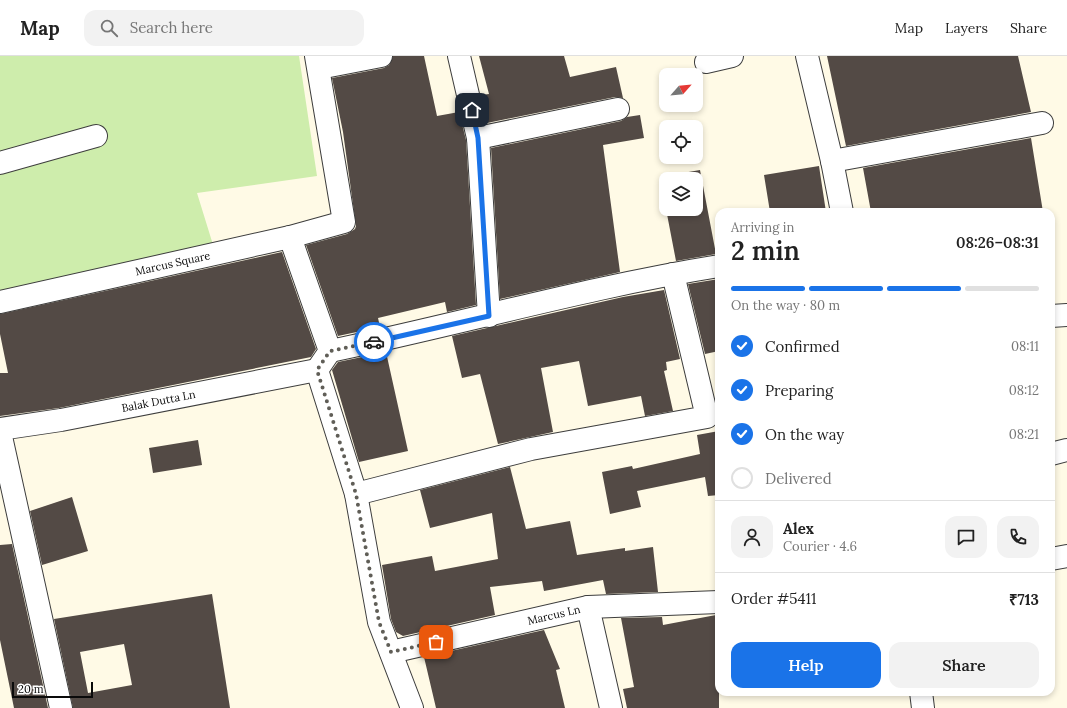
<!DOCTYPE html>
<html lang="en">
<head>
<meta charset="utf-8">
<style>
	body { margin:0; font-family:Lora,serif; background:#f2f2f2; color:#222; height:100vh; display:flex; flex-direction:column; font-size:15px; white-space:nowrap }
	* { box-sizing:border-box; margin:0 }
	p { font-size:13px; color:#767676 }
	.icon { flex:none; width:22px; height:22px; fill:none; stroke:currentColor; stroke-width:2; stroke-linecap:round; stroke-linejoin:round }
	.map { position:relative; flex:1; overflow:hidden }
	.details { position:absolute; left:715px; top:152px; width:340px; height:488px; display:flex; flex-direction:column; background:#fff; border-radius:12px; box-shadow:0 2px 6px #0003 }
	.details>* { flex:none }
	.needle { width:26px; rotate:63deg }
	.controls { position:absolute; left:659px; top:12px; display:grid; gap:8px }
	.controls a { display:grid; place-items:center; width:44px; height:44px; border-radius:8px; background:#fff; box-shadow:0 2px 6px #0003; font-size:20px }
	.scale { position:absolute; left:12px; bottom:10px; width:81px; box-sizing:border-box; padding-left:4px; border:2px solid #0a0a0a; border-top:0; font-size:11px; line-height:14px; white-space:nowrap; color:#0a0a0a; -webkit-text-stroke:3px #fff; paint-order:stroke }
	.pin { position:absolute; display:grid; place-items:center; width:34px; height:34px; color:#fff; margin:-17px; border-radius:8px; box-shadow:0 2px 6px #0006 }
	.courier { position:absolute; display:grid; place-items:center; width:40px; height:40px; margin:-20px; border:3px solid #1a73e8; border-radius:50%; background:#fff; color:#222; box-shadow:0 1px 5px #0007 }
	.headline em { font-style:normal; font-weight:600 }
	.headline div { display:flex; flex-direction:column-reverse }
	.headline { display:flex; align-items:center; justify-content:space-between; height:68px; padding:0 16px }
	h1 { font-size:26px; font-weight:600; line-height:30px }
	.bar { display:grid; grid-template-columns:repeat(4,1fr); gap:6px 4px; align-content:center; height:48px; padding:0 16px }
	.bar i { height:5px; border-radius:3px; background:#e0e0e0 }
	.bar .on { background:#1a73e8 }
	.bar p { grid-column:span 4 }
	.line { display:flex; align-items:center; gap:10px; padding:0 16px; border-top:1px solid #e0e0e0 }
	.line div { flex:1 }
	.round { display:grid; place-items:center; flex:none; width:42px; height:42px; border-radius:12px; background:#f2f2f2 }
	ol { padding:0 16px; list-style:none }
	li { display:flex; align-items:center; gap:12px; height:44px }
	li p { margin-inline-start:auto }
	li .icon { padding:4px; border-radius:50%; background:#1a73e8; color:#fff; stroke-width:4 }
	li:last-child { color:#767676 }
	li i { width:22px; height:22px; border:2px solid #e0e0e0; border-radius:50% }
	.button { display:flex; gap:8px; margin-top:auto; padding:8px 16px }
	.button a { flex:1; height:46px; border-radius:12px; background:#1a73e8; color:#fff; font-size:16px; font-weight:600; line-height:46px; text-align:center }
	.button a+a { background:#f2f2f2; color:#222 }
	header { display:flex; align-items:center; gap:24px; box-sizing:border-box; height:56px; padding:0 20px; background:#fff; border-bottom:1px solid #e0e0e0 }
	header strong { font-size:19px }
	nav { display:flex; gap:22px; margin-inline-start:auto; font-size:14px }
	.search { width:280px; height:36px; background:#f2f2f2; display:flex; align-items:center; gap:10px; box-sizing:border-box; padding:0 14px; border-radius:12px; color:#767676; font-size:15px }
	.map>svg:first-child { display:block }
	.green { fill:#ceedac }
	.building { fill:#534a45; fill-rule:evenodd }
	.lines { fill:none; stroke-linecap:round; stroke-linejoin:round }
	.minor-casing { stroke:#3d3d3d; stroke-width:24 }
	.minor { stroke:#fff; stroke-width:22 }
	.done { stroke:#605e57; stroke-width:4; stroke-dasharray:0 7.2 }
	.route { stroke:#1a73e8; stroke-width:5 }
	.labels { text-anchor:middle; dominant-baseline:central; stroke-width:4; stroke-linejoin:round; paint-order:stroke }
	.street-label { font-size:11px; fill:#0a0a0a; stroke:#fff }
</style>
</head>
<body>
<header>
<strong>Map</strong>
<div class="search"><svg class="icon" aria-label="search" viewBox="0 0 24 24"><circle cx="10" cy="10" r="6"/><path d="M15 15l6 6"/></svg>Search here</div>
<nav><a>Map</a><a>Layers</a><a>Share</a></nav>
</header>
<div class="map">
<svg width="1067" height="652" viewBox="0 0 1067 652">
	<rect width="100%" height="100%" fill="#fffae6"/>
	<path class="green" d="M0,0H299L317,120L197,137L214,192L0,240Z"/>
	<path class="building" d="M393,0H424L437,60L459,56L466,84L476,249L447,256L445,246L378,262L380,271L338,280L306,189L347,178L355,173L356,170L343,76L332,22L384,12L389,9Z
		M479,0H564L570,21L616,11L623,42L615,41L487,67L481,39L489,38Z
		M827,0H1018L1031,56L846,90Z
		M640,59L644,82L603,89L620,216L500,243L491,92L621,65L627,61Z
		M1031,82L1043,156H871L863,112Z
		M819,110L826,156H770L764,119Z
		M700,114L716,198L676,205L666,153H696V123H666V151L660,121Z
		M282,196L316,293L311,301L59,352L0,360V317H8L0,278V258Z
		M719,223V295L705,298L688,228Z
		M664,234L680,303L666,306L667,314L664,315L673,355L645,360L641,340L588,350L579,305L541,312L553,376L498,388L480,318L462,322L452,280L623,241Z
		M386,296L408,395L359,406L332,314L338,306Z
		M719,375V439L708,440L705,421L637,435L641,451L610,458L602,416L632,410L633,413L700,398L697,379Z
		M198,384L202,409L153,417L149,392Z
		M510,411L526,473L570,465L577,499L625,492V495L653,491L658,536L606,538L603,524L544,535L542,525L490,531L495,559L403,580L396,576L391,563L382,509L432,500L435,515L498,503L492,457L430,472L420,434Z
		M72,441L88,495L42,509L30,455Z
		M12,488L48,652H14L0,584V489Z
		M212,538L230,652H73L54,563ZM124,588L132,629L88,637L80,596Z
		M716,559L719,574V652H627L623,633L634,631L621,562L662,561L663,569Z
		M544,574L560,613L556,614L565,652H436L424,601Z"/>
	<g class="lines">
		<g class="minor-casing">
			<g id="minor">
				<path d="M459,0L478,82L489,260"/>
				<path d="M807,0L832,105L842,156"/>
				<path d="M706,6L732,0"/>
				<path d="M319,12L381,0"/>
				<path d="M478,82L618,53"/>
				<path d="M832,105L1042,67"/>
				<path d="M0,107L96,80"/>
				<path d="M290,181L330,295L317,314L356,438L379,566L412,652H411"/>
				<path id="s1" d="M0,246L290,181L344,166L316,0"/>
				<path d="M1051,260L1067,259"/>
				<path d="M330,295C460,268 588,231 719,210"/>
				<path id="s2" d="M0,373L61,364L317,314"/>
				<path d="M0,376L61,652"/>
				<path d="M1051,398L1067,394"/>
				<path d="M356,438L531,393L707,361L673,218"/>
				<path d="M1051,503L1067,500"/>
				<path d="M588,551L611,652"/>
				<path id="s3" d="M391,596L588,551L719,546"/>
				<path d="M921,636L923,652"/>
			</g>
		</g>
		<use href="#minor" class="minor"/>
	</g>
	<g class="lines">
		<path class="done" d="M374,286L330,295L317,314L356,438L379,566L391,596L436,586"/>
		<path class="route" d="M374,286L489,260L478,82L472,54"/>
	</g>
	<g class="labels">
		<g class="street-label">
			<text stroke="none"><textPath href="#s1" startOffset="177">Marcus Square</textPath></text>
			<text stroke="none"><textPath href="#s2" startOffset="161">Balak Dutta Ln</textPath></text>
			<text stroke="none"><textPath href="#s3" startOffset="167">Marcus Ln</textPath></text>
		</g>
	</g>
</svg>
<div class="controls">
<a><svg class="needle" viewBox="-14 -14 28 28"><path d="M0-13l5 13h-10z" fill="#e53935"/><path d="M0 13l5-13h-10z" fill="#767676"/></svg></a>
<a><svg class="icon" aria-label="locate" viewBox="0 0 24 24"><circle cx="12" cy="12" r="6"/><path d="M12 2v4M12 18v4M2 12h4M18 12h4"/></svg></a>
<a><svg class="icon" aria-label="layers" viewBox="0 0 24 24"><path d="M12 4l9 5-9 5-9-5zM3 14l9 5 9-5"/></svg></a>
</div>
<div class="scale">20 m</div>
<div class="pin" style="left:436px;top:586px;background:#ea580c"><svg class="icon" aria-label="bag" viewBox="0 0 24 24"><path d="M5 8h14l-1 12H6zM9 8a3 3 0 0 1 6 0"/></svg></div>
<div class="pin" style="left:472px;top:54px;background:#1f2937"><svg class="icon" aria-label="home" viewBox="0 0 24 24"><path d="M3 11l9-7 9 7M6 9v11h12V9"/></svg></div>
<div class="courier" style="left:374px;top:286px"><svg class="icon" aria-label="car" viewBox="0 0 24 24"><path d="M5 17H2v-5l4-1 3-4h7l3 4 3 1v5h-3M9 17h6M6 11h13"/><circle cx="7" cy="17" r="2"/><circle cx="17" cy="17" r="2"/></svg></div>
<section class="details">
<div class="headline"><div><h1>2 min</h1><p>Arriving in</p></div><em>08:26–08:31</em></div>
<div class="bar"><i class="on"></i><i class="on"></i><i class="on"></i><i></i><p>On the way · 80 m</p></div>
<ol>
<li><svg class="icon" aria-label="check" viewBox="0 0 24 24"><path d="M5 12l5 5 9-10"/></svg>Confirmed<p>08:11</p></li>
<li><svg class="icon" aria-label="check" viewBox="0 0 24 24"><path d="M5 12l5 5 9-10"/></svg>Preparing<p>08:12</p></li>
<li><svg class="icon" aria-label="check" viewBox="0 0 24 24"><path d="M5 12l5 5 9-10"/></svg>On the way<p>08:21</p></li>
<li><i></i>Delivered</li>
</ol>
<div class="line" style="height:72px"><a class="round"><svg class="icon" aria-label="person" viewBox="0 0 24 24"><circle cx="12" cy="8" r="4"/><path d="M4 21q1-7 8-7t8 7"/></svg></a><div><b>Alex</b><p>Courier · 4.6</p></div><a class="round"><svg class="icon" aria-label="chat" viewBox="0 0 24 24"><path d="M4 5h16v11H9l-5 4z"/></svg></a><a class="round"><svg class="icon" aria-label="phone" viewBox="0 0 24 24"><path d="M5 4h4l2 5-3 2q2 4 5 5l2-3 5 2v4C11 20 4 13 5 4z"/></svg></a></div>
<div class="line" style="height:52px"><div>Order #5411</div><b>₹713</b></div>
<div class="button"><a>Help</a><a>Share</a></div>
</section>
</div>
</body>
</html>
